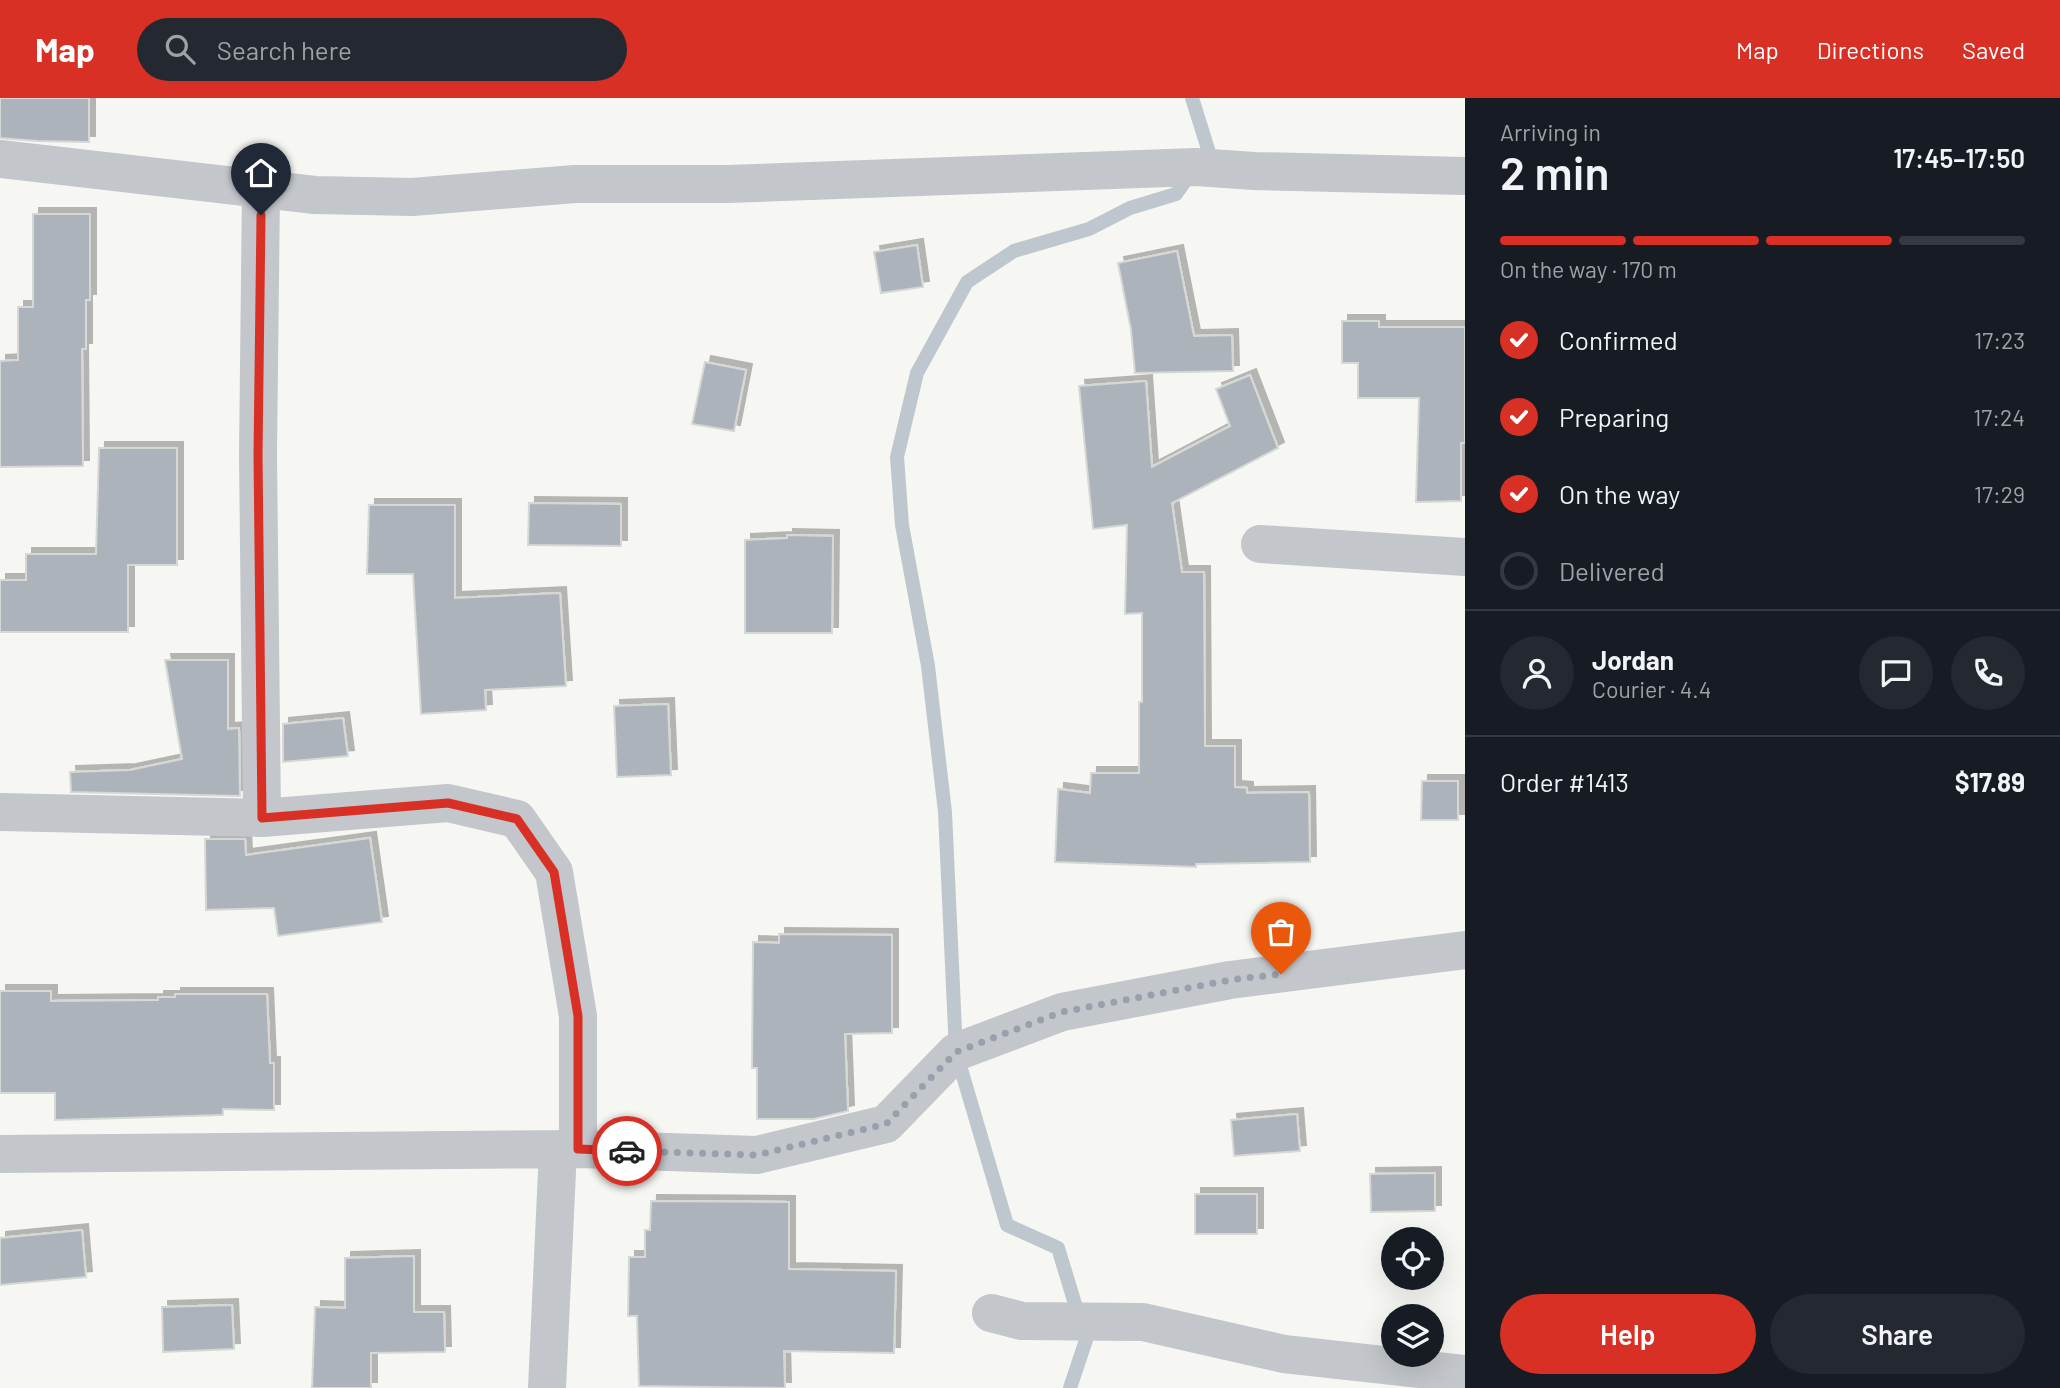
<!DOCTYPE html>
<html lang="en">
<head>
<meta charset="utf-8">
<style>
	body { margin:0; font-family:Barlow,sans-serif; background:#242831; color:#f1f3f6; height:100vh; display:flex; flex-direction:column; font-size:26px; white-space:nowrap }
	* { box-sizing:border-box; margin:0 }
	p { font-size:23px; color:#9ea1a6 }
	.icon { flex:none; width:38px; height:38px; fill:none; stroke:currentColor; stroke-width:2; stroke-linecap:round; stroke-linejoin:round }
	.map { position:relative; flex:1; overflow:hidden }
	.sheet { display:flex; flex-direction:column; background:#171b24; width:595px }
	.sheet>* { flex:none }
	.buttons { position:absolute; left:1381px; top:1129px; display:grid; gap:14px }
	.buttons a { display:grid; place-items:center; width:63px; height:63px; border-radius:50%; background:#171b24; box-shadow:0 7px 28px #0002; font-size:35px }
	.pin { position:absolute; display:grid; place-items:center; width:60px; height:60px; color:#fff; margin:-72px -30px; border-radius:50% 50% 50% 0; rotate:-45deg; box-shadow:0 0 7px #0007 }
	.pin .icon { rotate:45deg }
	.courier { position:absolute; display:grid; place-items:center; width:70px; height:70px; margin:-35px; border:5px solid #d93025; border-radius:50%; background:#fff; color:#222; box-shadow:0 2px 9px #0007 }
	.summary em { font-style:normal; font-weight:600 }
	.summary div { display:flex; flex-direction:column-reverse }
	.summary { display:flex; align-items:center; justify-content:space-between; height:119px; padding:0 35px }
	h1 { font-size:46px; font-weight:600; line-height:52px }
	.bar { display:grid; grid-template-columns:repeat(4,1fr); gap:10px 7px; align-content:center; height:84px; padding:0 35px }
	.bar i { height:9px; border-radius:5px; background:#363941 }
	.bar .current { background:#d93025 }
	.bar p { grid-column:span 4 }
	.line { display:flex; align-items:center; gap:18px; padding:0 35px; border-top:2px solid #363941 }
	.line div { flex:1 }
	.round { display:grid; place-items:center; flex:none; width:74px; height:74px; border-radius:37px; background:#242831 }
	ol { padding:0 35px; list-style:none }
	li { display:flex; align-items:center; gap:21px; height:77px }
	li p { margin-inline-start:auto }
	li .icon { padding:7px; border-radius:50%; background:#d93025; color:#fff; stroke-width:4 }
	li:last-child { color:#9ea1a6 }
	li i { width:38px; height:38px; border:4px solid #363941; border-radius:50% }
	.primary-button { display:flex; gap:14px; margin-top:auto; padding:14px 35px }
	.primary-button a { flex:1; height:80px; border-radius:42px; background:#d93025; color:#fff; font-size:28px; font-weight:600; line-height:80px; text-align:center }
	.primary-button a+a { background:#242831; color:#f1f3f6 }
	header { display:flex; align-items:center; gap:42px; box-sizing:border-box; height:98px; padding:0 35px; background:#d93025; color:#fff }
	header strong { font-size:33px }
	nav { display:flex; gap:38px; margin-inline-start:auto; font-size:24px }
	.search { width:490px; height:63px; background:#242831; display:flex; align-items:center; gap:18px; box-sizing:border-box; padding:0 24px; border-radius:38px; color:#9ea1a6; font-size:26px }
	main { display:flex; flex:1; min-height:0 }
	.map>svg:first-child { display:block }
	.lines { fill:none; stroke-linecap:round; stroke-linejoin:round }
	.stream { stroke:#bfc7ce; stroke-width:14 }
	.building { fill:#acb3ba; stroke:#d7d8d5; stroke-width:2; filter:url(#shadow) }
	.street { stroke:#c3c6ca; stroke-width:38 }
	.done { stroke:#97a0ac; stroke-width:7; stroke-dasharray:0 12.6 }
	.route { stroke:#d93025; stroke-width:9 }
</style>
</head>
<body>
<header>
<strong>Map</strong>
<div class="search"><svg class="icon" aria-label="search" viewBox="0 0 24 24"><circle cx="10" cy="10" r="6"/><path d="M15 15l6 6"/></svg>Search here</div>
<nav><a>Map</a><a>Directions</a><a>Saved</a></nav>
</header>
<main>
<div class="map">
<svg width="1465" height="1290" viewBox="0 0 1465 1290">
	<defs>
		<filter id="shadow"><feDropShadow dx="6" dy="-6" stdDeviation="0" flood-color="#0004"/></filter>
	</defs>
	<rect width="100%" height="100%" fill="#f6f6f3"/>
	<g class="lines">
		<path class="stream" d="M1070,1290L1086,1242L1058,1150L1007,1127L956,954L945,714L928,568L902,427L897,359L917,275L967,184L1014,153L1089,131L1130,110L1176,96L1208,51L1192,0"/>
	</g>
	<path class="building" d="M0,0H89V44L38,43L0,40Z
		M33,116H90V202H86V251H82L83,368L0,369V263L18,262V209H33Z
		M917,147L923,189L881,195L874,154Z
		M1177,153L1194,238L1232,237L1233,273L1135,275L1131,232L1118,165Z
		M1342,223H1379V229H1465V345H1461V403L1416,404L1419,300H1358V265H1342Z
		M705,264L746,272L734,333L692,326Z
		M1250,277L1278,350L1172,405L1182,474H1204L1205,648H1235V689L1247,690V695L1309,694L1310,764L1196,766V769L1055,764L1058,691L1090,695L1091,675H1139V604H1142V515L1125,516L1127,427L1093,431L1079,288L1146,283L1152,369L1230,328L1216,291Z
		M99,350H177V467H128V534H0V482H26V456H96Z
		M529,405L621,406V448L528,447Z
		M369,407H455V500L560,495L566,588L485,592L486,612L421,616L413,476H367Z
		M787,437L833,438L832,535H745V442L787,440Z
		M165,562H228V631L239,630L240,698L71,694L70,674L130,672L182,661Z
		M668,606L671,677L617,679L614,608Z
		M343,620L348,658L283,664V626Z
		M1422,683H1458V722H1421Z
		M370,740L382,824L278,838L274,810L206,812L205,741H245L246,757Z
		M779,836L892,837V935L845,936L848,1013L814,1021H757V970H752L753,844L779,845Z
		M0,893H51V903L158,902V899H175V896H267L270,965H274V1012L223,1011V1017L55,1022V995H0Z
		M1297,1016L1300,1053L1234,1058L1231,1022Z
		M1435,1075V1113L1371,1114L1370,1076Z
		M1195,1096H1257V1136H1195Z
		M651,1103L789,1104V1171L896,1173L894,1255L784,1253L785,1290L639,1288L637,1218H628L629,1159H645V1132H650Z
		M82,1132L86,1179L0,1187V1140Z
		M414,1158V1214H444L445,1254L371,1255V1290H312L315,1209L345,1210V1160Z
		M232,1207L234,1251L163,1254L162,1209Z"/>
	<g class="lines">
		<path class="street" d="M0,61L315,97L412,99L575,86H727L1196,69L1254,73L1465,78
			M261,91L258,357L262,720
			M1260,446L1465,459
			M0,714L262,720L448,705L517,721L554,774L578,918V1051
			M0,1056L578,1051L757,1057L886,1026L956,954L1062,914L1230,882L1465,852
			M991,1215L1022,1223L1143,1224L1284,1256L1465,1276
			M547,1290L558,1051"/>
	</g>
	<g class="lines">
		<path class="done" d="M627,1053L757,1057L886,1026L956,954L977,946L1062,914L1230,882L1281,876"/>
		<path class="route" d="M261,117L258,357L262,720L448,705L517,721L554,774L578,918V1051L627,1053"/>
	</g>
</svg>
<div class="buttons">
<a><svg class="icon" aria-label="locate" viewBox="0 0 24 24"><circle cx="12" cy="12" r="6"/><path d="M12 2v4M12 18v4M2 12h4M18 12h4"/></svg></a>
<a><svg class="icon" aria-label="layers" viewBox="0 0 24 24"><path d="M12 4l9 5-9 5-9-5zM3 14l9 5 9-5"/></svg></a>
</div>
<div class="pin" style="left:1281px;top:876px;background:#ea580c"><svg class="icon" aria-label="bag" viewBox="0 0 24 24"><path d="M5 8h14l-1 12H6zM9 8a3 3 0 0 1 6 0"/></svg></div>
<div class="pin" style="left:261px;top:117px;background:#1f2937"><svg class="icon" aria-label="home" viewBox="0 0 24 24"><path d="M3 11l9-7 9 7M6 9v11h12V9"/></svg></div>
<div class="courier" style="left:627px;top:1053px"><svg class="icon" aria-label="car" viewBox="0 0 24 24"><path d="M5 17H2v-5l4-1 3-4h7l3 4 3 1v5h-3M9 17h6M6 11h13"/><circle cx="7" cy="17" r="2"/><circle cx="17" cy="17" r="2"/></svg></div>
</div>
<section class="sheet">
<div class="summary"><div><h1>2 min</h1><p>Arriving in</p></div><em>17:45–17:50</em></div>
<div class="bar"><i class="current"></i><i class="current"></i><i class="current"></i><i></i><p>On the way · 170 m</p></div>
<ol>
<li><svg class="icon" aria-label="check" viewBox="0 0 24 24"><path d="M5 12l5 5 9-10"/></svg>Confirmed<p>17:23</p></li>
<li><svg class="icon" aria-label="check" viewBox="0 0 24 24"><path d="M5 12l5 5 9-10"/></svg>Preparing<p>17:24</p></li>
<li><svg class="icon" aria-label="check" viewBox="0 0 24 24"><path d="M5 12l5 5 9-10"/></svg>On the way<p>17:29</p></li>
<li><i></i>Delivered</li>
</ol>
<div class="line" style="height:126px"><a class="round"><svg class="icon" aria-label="person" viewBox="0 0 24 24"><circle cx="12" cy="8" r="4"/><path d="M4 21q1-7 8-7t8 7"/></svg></a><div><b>Jordan</b><p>Courier · 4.4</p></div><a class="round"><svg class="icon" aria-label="chat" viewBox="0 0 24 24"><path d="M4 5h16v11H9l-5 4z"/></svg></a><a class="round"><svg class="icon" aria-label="phone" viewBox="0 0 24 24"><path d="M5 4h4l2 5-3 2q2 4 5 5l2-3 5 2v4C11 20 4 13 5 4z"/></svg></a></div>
<div class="line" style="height:91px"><div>Order #1413</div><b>$17.89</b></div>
<div class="primary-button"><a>Help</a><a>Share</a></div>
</section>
</main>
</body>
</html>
